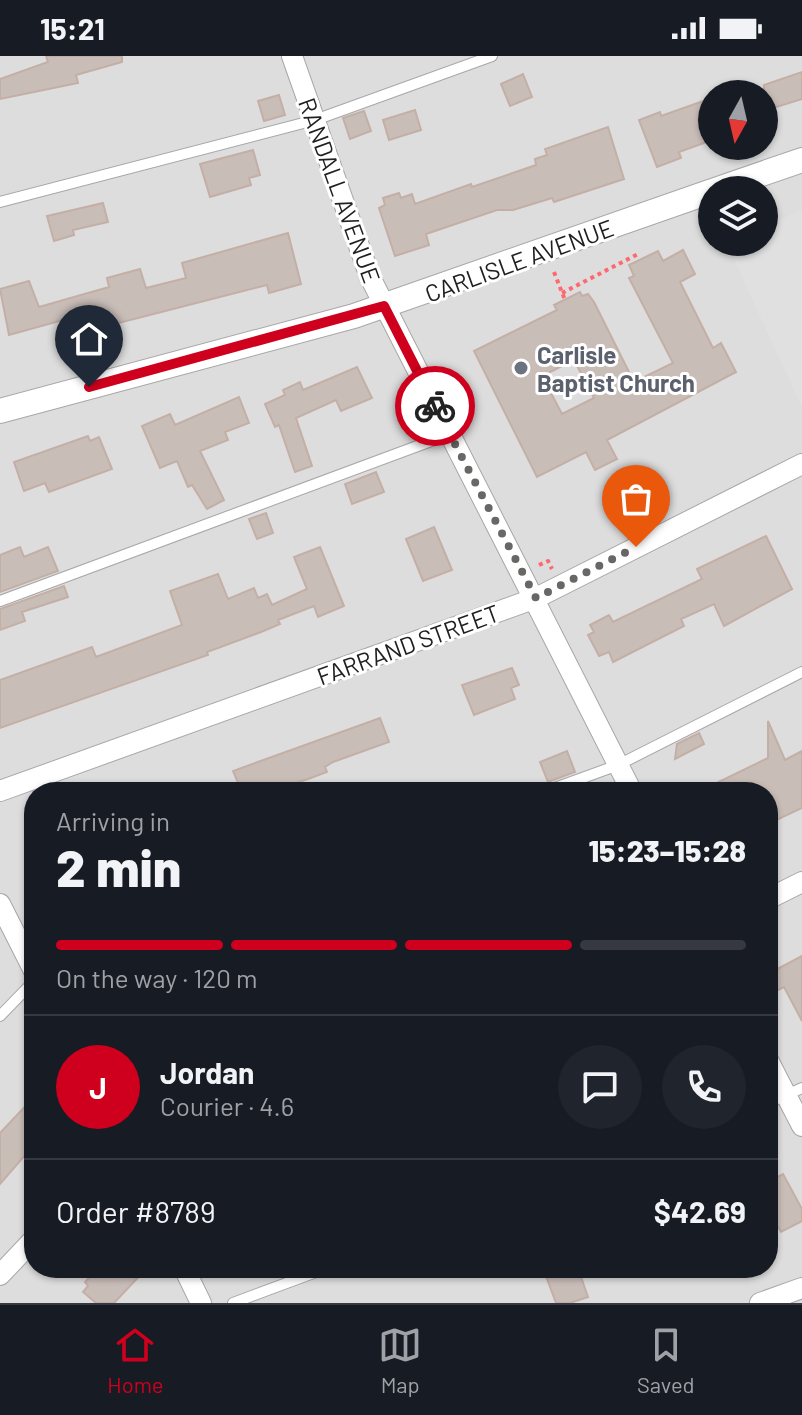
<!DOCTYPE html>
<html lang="en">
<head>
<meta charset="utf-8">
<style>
	body { margin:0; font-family:Barlow,sans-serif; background:#20242c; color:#f1f3f6; height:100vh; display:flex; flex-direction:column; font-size:30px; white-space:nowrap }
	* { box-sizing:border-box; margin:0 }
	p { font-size:26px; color:#9ea1a6 }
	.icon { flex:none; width:44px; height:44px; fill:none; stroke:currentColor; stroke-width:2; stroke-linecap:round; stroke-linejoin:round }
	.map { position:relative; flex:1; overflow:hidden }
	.drawer { position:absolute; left:24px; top:726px; width:754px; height:496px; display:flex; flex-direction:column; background:#171b24; border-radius:32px; box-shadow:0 2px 6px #0004 }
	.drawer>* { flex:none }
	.needle { width:52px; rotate:188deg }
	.controls { position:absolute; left:698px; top:24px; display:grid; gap:16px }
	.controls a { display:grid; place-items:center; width:80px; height:80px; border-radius:50%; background:#171b24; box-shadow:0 2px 6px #0004; font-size:40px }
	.pin { position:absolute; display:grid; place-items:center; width:68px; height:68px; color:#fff; margin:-82px -34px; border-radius:50% 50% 50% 0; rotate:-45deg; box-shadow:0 0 8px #0007 }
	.pin .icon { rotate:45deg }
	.courier { position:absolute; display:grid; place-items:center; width:80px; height:80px; margin:-40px; border:6px solid #cf001d; border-radius:50%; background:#fff; color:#222; box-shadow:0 2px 10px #0007 }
	.overview em { font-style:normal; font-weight:800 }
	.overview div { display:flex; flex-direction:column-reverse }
	.overview { display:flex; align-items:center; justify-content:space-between; height:136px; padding:0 32px }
	h1 { font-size:52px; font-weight:800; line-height:60px }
	.bar { display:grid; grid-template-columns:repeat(4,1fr); gap:12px 8px; align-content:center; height:96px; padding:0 32px }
	.bar i { height:10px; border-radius:6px; background:#363941 }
	.bar .active { background:#cf001d }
	.bar p { grid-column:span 4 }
	.line { display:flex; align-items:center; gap:20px; padding:0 32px; border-top:2px solid #363941 }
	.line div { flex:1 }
	.round { display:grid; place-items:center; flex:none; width:84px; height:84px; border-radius:42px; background:#20242c }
	.status { display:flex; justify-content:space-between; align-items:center; height:56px; padding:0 40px; background:#171b24; direction:ltr }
	.status svg { height:22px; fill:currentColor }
	.tabs { display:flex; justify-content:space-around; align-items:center; height:112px; border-top:2px solid #363941; background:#171b24; font-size:22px; color:#9ea1a6 }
	.tabs a { display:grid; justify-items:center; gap:4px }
	.tabs .active { color:#cf001d }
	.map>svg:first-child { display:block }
	.residential { fill:#dedddd; fill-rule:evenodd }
	.parking { fill:#e0e0e0 }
	.building { fill:#c9bdb8; stroke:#c4afa6; stroke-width:2; fill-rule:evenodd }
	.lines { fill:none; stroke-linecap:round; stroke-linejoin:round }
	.service-casing { stroke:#a7a7a7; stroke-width:12 }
	.minor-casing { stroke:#a7a7a7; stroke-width:22 }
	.tertiary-casing { stroke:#a7a7a7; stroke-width:26 }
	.path { stroke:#ff686e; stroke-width:4; stroke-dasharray:4 4; stroke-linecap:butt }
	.service { stroke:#fff; stroke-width:10 }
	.minor { stroke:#fff; stroke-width:20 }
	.tertiary { stroke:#fff; stroke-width:24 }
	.done { stroke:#696765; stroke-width:8; stroke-dasharray:0 14.4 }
	.route { stroke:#cf001d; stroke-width:10 }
	.worship-dot { fill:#6b7280; stroke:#fff; stroke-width:3 }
	.labels { text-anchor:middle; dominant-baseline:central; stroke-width:6; stroke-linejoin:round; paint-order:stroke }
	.street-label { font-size:24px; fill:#202020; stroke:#fff }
	.worship-label { font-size:24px; font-weight:bold; fill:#5b616d; stroke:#fff; text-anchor:start }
</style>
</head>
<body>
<div class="status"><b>15:21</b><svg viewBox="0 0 49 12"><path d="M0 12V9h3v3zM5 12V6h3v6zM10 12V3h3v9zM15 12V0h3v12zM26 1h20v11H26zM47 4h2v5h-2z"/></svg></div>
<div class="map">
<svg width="802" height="1247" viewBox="0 0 802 1247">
	<rect width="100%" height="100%" fill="#f1ebe5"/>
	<path class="residential" d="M0,0H802V1247H0ZM712,38H764V90H712ZM712,134H764V186H712ZM34,736H768V1212H34Z"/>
	<path class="parking" d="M802,153V352L728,190L735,186H764V172Z"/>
	<path class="building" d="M46,0H122V6L76,19L78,27L0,43V23L48,6Z
		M802,16V43L764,55V29Z
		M523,18L532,41L510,50L501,28Z
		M279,39L285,59L264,65L258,45Z
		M712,42V84L679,96L681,102L657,111L639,64L660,56L661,60Z
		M415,54L421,74L389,84L383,64Z
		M364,55L371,75L350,83L343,62Z
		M608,71L624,123L554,146L552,142L513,154H497L426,178L429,189L395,200L379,152L385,149L383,142L399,137L401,142L412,138L415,148L471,128L472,131L536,109L535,103L547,99L545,93Z
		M253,94L260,119L249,122L251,129L210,141L200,108Z
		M103,147L108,166L73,174L74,179L54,185L47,160Z
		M288,177L301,228L269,237L267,229L95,273L98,284L71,291L63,264L9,279L0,233L29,225L39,251L109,231L107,222L140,213L146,232L186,222L182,207Z
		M683,194L695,218L680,226L713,292L721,287L736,316L607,384L617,403L595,414L586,396L537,421L474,295L557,254L554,249L580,236L582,240L588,238L594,246L634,326L673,307L629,222L634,220L629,209L658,195L663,205ZM574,304L594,342L562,358L542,320Z
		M357,311L372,342L341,355L336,344L296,362L312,410L295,416L279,369L275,371L265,348L285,339L283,334L300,326L303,334Z
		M239,341L249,367L225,376L228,384L200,395L224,444L207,453L192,429L188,431L177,405L160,412L142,370L170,358L175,369Z
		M88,380L90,385L99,381L112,413L49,436L45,427L24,435L14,406Z
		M376,416L384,436L352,448L345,428Z
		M266,457L273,477L257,483L249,463Z
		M434,471L452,514L423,525L406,483Z
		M766,480L792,533L724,570L714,548L681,563L684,570L613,606L609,596L599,600L588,579L594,576L590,569L609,559L613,566L702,523L697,513Z
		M20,491L24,501L48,491L58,515L0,536V499Z
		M320,491L344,550L318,561L314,550L278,564L280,568L261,576L207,596L208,599L0,672V624L92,591L96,601L182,569L170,535L218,518L228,543L254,532L258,542L267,538L272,549L307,533L294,501Z
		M64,530L68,541L22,556L25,565L0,574V553Z
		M512,612L519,629L511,632L515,643L474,659L462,629Z
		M380,662L389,686L333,706L325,711L327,716L308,723L267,736H242L233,715Z
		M768,665L785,704L802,695V752L768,768V736H698L768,702Z
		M699,677L704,688L675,703L677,688Z
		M567,695L575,716L548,726L540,706Z
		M802,900V965L784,931L776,935L768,918Z
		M34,1041V1089L0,1128V1077Z
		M783,1118L802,1153V1165L781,1176L768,1152V1126Z
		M98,1212H147L114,1247H96L83,1236L88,1230L85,1226Z
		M568,1212H578L588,1241L570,1247H556L546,1220Z"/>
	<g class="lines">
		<g class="service-casing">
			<path id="service" d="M0,146L315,64L492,0
				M0,545L450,378
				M544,736L618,709L802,616
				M0,960L34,925
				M768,1047L802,1032
				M233,1247L327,1212"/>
		</g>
		<g class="minor-casing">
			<path id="minor" d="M292,0L370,221L632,736
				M0,735L536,542L802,408
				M768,843L802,826
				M0,848L34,915
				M768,1004L802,1070
				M184,1212L201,1247
				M0,1219L34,1183
				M760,1247L802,1232"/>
		</g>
		<g class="tertiary-casing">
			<path id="tertiary" d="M715,134L802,104
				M0,355L354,260L712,135"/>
		</g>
		<path class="path" d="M554,216L565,244
			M562,237L640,197
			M539,509L548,505L552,513"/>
		<use href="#service" class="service"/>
		<use href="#minor" class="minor"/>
		<use href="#tertiary" class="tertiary"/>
	</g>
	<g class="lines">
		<path class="done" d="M435,350L536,542L636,491"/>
		<path class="route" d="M89,331L384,250L435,350"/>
	</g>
	<circle class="worship-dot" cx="521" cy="312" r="8"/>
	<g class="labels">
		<g class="street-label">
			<text transform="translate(340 134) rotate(70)">RANDALL AVENUE</text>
			<text transform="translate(519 204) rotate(-20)">CARLISLE AVENUE</text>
			<text transform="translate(408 588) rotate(-20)">FARRAND STREET</text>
		</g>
		<g class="worship-label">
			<text x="537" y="298">Carlisle<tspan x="537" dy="28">Baptist Church</tspan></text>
		</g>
	</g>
</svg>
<div class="controls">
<a><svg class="needle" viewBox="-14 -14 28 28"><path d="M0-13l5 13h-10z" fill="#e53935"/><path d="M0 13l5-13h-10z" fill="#9ea1a6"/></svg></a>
<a><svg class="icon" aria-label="layers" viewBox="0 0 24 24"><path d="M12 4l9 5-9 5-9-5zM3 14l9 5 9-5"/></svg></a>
</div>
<div class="pin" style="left:636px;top:491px;background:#ea580c"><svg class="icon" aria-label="bag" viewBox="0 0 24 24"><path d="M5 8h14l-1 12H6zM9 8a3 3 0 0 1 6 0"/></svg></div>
<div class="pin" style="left:89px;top:331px;background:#1f2937"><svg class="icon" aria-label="home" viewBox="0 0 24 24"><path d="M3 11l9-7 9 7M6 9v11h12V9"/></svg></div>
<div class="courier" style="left:435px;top:350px"><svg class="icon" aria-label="bike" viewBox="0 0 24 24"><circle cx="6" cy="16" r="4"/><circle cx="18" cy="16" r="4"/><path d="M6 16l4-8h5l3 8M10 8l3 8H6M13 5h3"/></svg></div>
<section class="drawer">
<div class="overview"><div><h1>2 min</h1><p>Arriving in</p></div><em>15:23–15:28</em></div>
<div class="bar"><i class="active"></i><i class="active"></i><i class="active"></i><i></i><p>On the way · 120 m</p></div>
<div class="line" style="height:144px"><b class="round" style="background:#cf001d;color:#fff">J</b><div><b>Jordan</b><p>Courier · 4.6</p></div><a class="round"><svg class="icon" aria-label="chat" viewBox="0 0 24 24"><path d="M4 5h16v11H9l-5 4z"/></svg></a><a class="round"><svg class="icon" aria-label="phone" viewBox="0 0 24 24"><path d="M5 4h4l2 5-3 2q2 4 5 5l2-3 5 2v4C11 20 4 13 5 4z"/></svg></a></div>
<div class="line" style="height:104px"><div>Order #8789</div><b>$42.69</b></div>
</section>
</div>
<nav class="tabs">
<a class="active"><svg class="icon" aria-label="home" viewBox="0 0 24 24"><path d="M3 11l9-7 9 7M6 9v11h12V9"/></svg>Home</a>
<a><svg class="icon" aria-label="map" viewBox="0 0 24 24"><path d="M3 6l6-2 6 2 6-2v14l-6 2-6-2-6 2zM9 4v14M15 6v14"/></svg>Map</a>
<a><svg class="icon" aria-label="saved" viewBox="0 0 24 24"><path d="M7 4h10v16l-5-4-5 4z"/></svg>Saved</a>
</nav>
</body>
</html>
